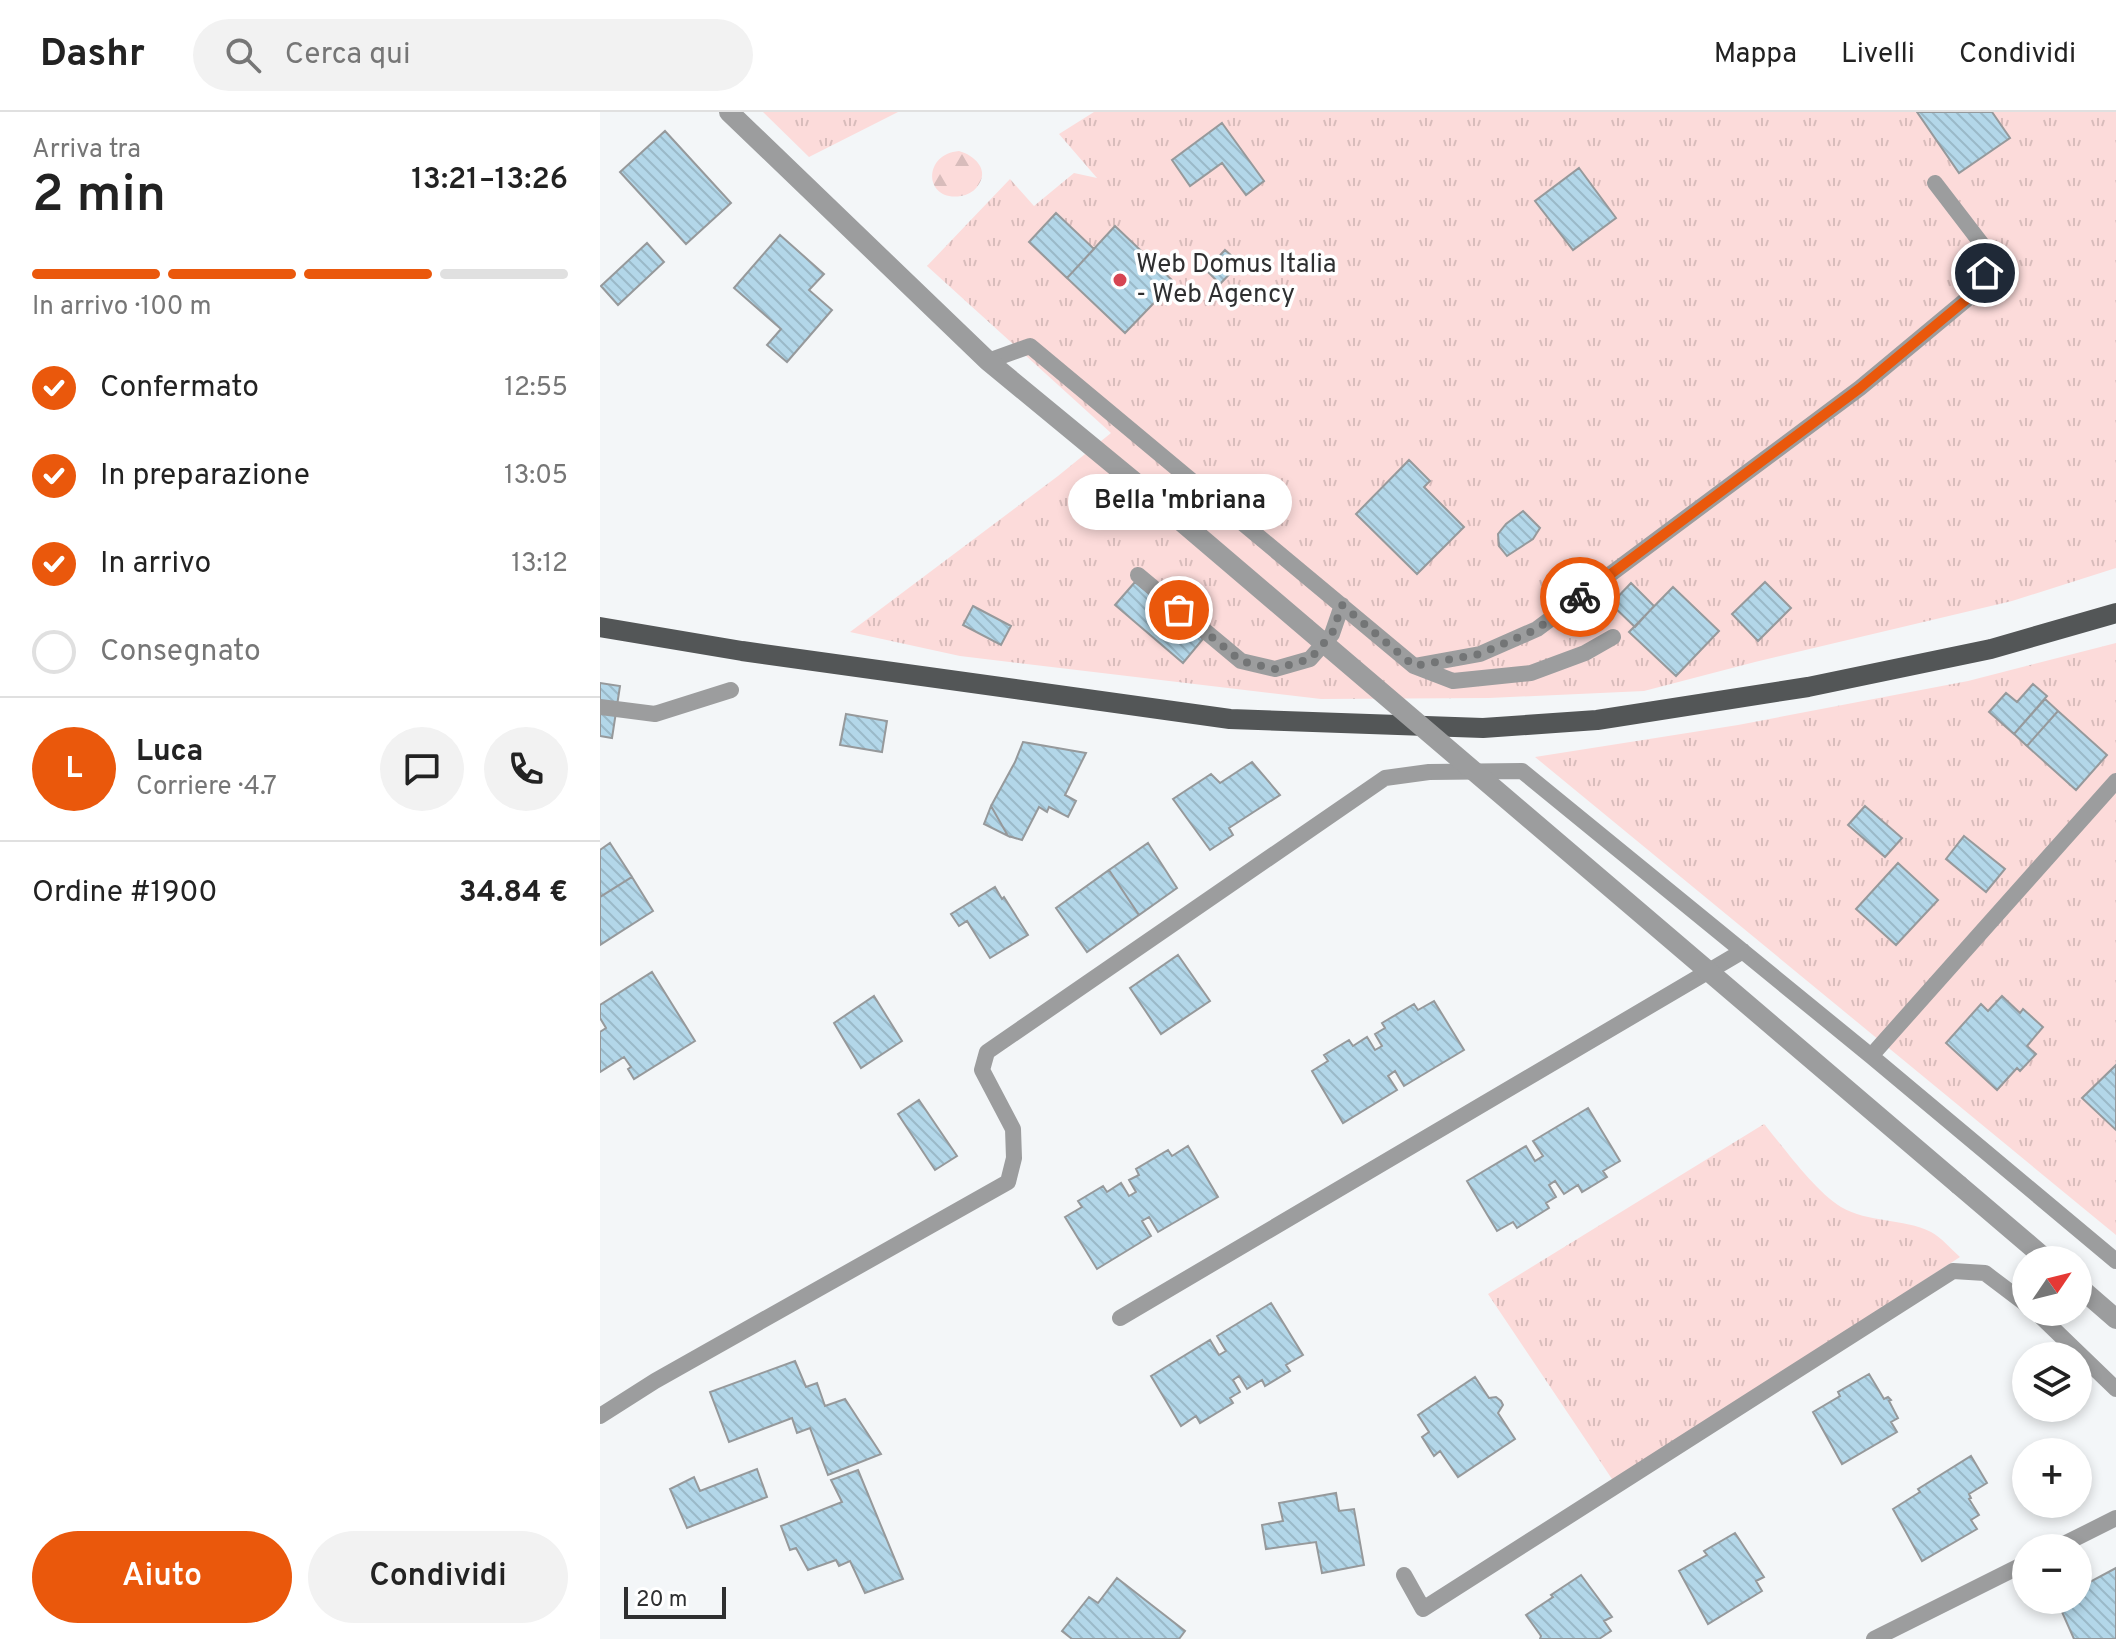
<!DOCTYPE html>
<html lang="it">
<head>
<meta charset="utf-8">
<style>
	body { margin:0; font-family:Overpass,sans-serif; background:#f2f2f2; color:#222; height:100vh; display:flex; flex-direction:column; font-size:30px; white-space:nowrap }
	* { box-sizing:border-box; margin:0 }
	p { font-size:26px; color:#767676 }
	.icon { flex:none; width:44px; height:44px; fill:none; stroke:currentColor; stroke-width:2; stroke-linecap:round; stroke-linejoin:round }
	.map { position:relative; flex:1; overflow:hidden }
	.panel { display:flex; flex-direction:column; background:#fff; width:600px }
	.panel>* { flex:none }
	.needle { width:52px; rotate:55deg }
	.controls { position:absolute; left:1412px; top:1134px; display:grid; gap:16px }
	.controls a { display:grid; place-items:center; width:80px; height:80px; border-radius:50%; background:#fff; box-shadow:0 4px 12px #0003; font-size:40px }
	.scale { position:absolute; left:24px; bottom:20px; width:102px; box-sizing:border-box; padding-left:8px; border:4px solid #2e2f30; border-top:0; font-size:22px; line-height:28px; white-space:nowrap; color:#2e2f30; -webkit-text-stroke:6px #fff; paint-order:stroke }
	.pin { position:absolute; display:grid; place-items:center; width:68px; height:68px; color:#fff; margin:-34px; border:4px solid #fff; border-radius:50%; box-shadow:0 2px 8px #0007 }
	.courier { position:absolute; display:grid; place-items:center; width:80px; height:80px; margin:-40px; border:6px solid #ea580c; border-radius:50%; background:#fff; color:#222; box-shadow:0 2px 10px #0007 }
	.bubble { position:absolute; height:56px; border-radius:28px; background:#fff; box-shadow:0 4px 12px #0003; font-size:26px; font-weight:600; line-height:56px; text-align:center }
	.head em { font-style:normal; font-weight:600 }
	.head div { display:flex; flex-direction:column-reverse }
	.head { display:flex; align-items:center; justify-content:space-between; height:136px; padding:0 32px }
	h1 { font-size:52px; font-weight:600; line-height:60px }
	.bar { display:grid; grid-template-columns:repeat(4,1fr); gap:12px 8px; align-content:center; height:96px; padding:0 32px }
	.bar i { height:10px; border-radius:6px; background:#e0e0e0 }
	.bar .active { background:#ea580c }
	.bar p { grid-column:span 4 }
	.line { display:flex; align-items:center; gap:20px; padding:0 32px; border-top:2px solid #e0e0e0 }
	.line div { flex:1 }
	.round { display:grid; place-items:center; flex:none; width:84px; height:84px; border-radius:42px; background:#f2f2f2 }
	ol { padding:0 32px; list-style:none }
	li { display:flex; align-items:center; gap:24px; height:88px }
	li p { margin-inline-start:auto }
	li .icon { padding:8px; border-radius:50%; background:#ea580c; color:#fff; stroke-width:4 }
	li:last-child { color:#767676 }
	li i { width:44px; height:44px; border:4px solid #e0e0e0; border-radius:50% }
	.primary-button { display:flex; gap:16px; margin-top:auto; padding:16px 32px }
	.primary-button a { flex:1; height:92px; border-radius:48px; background:#ea580c; color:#fff; font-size:32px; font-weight:600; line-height:92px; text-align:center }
	.primary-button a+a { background:#f2f2f2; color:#222 }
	header { display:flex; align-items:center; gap:48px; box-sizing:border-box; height:112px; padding:0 40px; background:#fff; border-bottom:2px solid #e0e0e0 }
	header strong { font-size:38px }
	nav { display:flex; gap:44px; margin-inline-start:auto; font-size:28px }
	.search { width:560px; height:72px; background:#f2f2f2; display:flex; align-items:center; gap:20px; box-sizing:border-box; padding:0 28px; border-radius:44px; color:#767676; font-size:30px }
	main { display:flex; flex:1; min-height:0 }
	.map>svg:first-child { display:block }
	.grass { fill:url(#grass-tufts) }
	.forest { fill:url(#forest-firs) }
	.building { fill:url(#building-back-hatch); stroke:#96999b; stroke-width:2 }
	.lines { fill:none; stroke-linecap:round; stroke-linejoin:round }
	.lane { stroke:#9c9d9e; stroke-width:16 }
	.street { stroke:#9c9d9e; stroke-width:20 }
	.primary { stroke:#535657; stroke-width:20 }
	.street-bridge { stroke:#9c9d9e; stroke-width:20 }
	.done { stroke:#737576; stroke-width:8; stroke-dasharray:0 14.4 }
	.route { stroke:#ea580c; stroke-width:10 }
	.poi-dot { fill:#d64552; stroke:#fff; stroke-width:3 }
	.labels { text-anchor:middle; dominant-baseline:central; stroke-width:7; stroke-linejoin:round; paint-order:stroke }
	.poi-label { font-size:26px; fill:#2e2f30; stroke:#fff; text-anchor:start }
</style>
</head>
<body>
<header>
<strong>Dashr</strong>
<div class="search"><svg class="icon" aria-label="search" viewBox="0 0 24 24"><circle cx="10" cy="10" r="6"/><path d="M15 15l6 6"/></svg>Cerca qui</div>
<nav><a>Mappa</a><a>Livelli</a><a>Condividi</a></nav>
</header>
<main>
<section class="panel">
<div class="head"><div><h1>2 min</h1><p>Arriva tra</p></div><em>13:21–13:26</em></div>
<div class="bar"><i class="active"></i><i class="active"></i><i class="active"></i><i></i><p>In arrivo · 100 m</p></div>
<ol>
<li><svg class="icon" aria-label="check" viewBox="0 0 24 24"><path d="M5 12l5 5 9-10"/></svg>Confermato<p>12:55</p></li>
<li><svg class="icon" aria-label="check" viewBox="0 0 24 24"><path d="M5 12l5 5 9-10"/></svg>In preparazione<p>13:05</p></li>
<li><svg class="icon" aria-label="check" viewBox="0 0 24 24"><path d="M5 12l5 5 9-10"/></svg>In arrivo<p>13:12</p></li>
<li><i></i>Consegnato</li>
</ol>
<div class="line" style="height:144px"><b class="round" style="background:#ea580c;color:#fff">L</b><div><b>Luca</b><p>Corriere · 4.7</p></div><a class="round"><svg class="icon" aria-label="chat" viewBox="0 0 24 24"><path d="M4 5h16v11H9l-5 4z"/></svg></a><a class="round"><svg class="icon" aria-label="phone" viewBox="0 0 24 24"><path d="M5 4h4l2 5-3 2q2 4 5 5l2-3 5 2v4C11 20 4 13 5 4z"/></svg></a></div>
<div class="line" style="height:104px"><div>Ordine #1900</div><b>34.84 €</b></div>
<div class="primary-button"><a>Aiuto</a><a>Condividi</a></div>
</section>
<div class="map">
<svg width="1516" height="1527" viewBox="0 0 1516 1527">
	<defs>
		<pattern id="grass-tufts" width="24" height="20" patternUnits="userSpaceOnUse" patternTransform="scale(2)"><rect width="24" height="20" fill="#fcdbda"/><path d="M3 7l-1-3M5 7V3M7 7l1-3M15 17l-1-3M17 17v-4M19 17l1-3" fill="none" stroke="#d8bcbb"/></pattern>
		<pattern id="forest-firs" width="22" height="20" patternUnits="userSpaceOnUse" patternTransform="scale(2)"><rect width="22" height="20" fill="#fcdbda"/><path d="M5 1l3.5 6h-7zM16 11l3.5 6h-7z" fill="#d8bcbb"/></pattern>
		<pattern id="building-back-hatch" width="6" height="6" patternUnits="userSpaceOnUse" patternTransform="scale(2)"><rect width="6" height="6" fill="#b3d7e9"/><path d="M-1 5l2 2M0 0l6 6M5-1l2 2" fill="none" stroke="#9ab9c8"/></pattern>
	</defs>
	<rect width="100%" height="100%" fill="#f3f6f8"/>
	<path class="grass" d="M163,0H298L209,45Z
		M494,0H1516V456L1412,489L1155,550L1044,579L889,586L721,587L360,544L250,520L458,364L511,321L327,154L410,67L434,94L474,61L497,66L459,22Z
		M1516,531V1123L935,645L1138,613L1368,569Z
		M1164,1012C1185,1037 1214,1078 1241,1095C1268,1111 1303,1106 1331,1120C1341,1125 1351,1137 1360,1145L1014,1370L888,1182Z"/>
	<path class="forest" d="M359,39C374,43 391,58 377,75C373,80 367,83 361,84C324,90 322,42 359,39Z"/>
	<path class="building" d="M1317,0H1392L1410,26L1359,61Z
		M622,11L664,69L646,83L622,51L590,74L572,48Z
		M65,19L131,91L86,132L20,60Z
		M979,56L1016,106L973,138L935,89Z
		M456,101L494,137L467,166L429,130Z
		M515,114L574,170L525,221L467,166Z
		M180,123L224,162L209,178L232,198L187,250L167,233L181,217L134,176Z
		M47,131L64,150L18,193L1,174Z
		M625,138L640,151L620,172L606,158Z
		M809,348L830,369L824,375L864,415L817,462L756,402Z
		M923,399L940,416L933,427L907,444L899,434L898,422L906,412Z
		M535,470L603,527L583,551L515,493Z
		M1165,470L1191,496L1158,529L1132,502Z
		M1031,471L1054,494L1035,515L1011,492Z
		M1073,475L1119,519L1076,564L1029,520Z
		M373,494L411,514L401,533L363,513Z
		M0,571L20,574L12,626L0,624Z
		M1433,572L1447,584L1414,622L1389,600L1406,581L1417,590Z
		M1445,587L1458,599L1427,634L1414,622Z
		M1458,599L1507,643L1476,678L1427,634Z
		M246,602L287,609L282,640L240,633Z
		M423,630L486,641L465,683L476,689L468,705L449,695L447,700L439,695L422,728L408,724L391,694L415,650Z
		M652,650L680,683L629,716L633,723L610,738L573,687L611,662L620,671Z
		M391,694L408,724L384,712Z
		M1265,694L1302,726L1285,745L1248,713Z
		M1364,724L1405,757L1386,780L1346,747Z
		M10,731L32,765L0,785V738Z
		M548,731L577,776L539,803L509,758Z
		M1298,751L1338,788L1296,833L1256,797Z
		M509,758L539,803L487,840L456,796Z
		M32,765L53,799L0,833V785Z
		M395,775L402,787L404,785L428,823L390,846L367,809L359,814L351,802Z
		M578,843L610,889L561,922L530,876Z
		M52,860L95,929L34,967L28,957L31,955L24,945L0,960V920L6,916L0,906V893Z
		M274,884L302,929L261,956L234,911Z
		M1402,884L1420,901L1423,897L1443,915L1427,934L1436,942L1420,959L1417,956L1397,978L1346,931L1381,892L1388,899Z
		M834,889L864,938L804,974L795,959L788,964L797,978L743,1011L712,959L728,949L724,943L749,928L753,934L767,925L775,938L782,934L775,922L785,916L782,911L814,892L818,898Z
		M1516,953V1018L1482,986Z
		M319,988L357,1044L335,1058L298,1002Z
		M988,996L1020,1049L1003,1059L1007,1065L982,1080L978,1073L964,1082L955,1069L949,1073L956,1085L946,1091L949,1096L917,1116L913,1110L897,1119L867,1069L926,1034L935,1049L943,1044L933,1029Z
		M588,1034L618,1085L558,1120L549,1105L542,1109L551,1124L497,1157L465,1105L482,1095L478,1089L503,1074L507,1080L521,1071L529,1084L536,1080L529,1068L539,1063L536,1057L568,1038L572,1044Z
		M671,1191L703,1243L686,1253L690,1259L665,1274L662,1268L647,1277L639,1264L633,1268L640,1280L630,1286L633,1291L600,1311L596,1304L581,1314L551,1264L610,1228L619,1243L626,1239L617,1224Z
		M195,1249L206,1275L217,1271L225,1294L245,1287L281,1342L228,1363L210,1316L197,1321L192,1306L129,1330L110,1280Z
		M1269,1262L1284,1287L1288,1285L1291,1288L1289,1289L1298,1306L1291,1310L1297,1320L1242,1352L1213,1300L1240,1284L1238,1280Z
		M875,1265L889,1286L896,1285L901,1289L903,1293L898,1301L915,1327L858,1365L840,1339L834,1344L822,1325L829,1320L818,1303Z
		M1371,1344L1387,1371L1369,1382L1371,1386L1369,1387L1379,1403L1371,1408L1377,1417L1322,1449L1293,1397L1320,1380L1318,1377Z
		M157,1357L167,1385L87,1416L70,1377L94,1365L100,1379Z
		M258,1358L303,1467L265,1481L250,1449L239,1454L236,1448L208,1458L196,1436L190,1438L181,1414L242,1390L231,1368Z
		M736,1381L739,1399L754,1397L764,1453L722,1461L716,1430L666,1437L662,1413L683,1409L679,1391Z
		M1135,1421L1164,1465L1156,1469L1162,1479L1108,1512L1079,1459L1107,1443L1104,1439Z
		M1516,1456V1527H1474L1458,1491L1464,1488H1478V1481L1486,1476L1484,1473Z
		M981,1463L1012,1505L1004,1509L1011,1519L999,1527H940L941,1524L926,1503L953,1485L951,1483Z
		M517,1466L585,1519L579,1527H472L462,1519L489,1485L498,1491Z"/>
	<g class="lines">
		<path class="lane" d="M388,249L430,234L814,554L853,569L931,561L985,541L1013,525
			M538,463L641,549L675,557L710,547L732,522L742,493
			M814,554L880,542L937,517L1260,276L1379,177L1391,144L1335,71
			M0,595L55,602L131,578
			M1271,944L1516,669
			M1436,1200L1516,1277
			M520,1206L1143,839
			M0,1304L55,1269L408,1070L414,1046L413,1017L382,958L387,940L785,666L829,660L922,659L1271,944L1516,1149
			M1456,1436L1516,1406
			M804,1463L823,1497L1353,1159L1385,1161L1426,1192
			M1274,1527L1426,1451"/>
		<path class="street" d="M129,0L388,249L542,376
			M1359,1073L1447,1148
			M1478,1174L1516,1207"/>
		<path class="primary" d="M0,515L142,539L630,607L883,616L997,608L1208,575L1391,537L1516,501"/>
		<path class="street-bridge" d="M542,376L1359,1073"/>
	</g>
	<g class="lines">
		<path class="done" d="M579,498L641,549L675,557L710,547L732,522L742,493L814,554L880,542L937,517L980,485"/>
		<path class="route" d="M980,485L1260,276L1379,177L1385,161"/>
	</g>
	<circle class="poi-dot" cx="520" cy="168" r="8"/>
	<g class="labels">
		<g class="poi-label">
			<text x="536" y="153">Web Domus Italia<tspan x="536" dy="30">- Web Agency</tspan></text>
		</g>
	</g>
</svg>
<div class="controls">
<a><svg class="needle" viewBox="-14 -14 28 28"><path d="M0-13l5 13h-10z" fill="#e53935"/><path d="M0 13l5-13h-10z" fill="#767676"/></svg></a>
<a><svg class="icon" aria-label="layers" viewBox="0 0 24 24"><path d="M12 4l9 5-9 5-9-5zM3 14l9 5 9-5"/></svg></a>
<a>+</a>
<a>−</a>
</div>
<div class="scale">20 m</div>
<div class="pin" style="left:579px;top:498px;background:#ea580c"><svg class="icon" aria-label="bag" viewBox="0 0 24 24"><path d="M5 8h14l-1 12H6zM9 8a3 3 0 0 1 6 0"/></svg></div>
<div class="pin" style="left:1385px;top:161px;background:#1f2937"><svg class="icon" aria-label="home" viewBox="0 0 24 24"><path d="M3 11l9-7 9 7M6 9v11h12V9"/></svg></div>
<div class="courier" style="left:980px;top:485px"><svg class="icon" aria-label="bike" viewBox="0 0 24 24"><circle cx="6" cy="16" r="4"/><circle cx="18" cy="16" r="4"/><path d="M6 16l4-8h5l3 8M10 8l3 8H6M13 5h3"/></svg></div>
<div class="bubble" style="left:468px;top:362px;width:224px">Bella 'mbriana</div>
</div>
</main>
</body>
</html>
